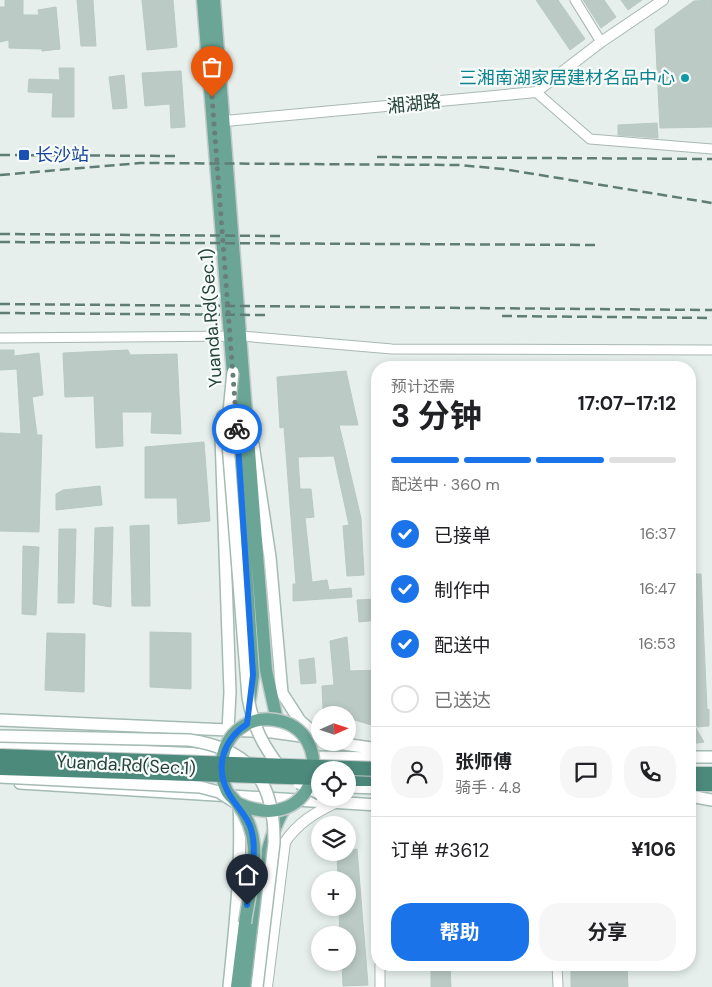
<!DOCTYPE html>
<html lang="zh">
<head>
<meta charset="utf-8">
<style>
	body { margin:0; font-family:"DM Sans","Noto Sans SC",sans-serif; background:#f6f6f6; color:#202124; height:100vh; display:flex; flex-direction:column; font-size:19px; white-space:nowrap }
	* { box-sizing:border-box; margin:0 }
	p { font-size:16px; color:#757577 }
	.icon { flex:none; width:28px; height:28px; fill:none; stroke:currentColor; stroke-width:2; stroke-linecap:round; stroke-linejoin:round }
	.map { position:relative; flex:1; overflow:hidden }
	.drawer { position:absolute; left:371px; top:361px; width:325px; height:610px; display:flex; flex-direction:column; background:#fff; border-radius:20px; box-shadow:0 2px 8px #0003 }
	.drawer>* { flex:none }
	.needle { width:32px; rotate:87deg }
	.fabs { position:absolute; left:311px; top:706px; display:grid; gap:10px }
	.fabs a { display:grid; place-items:center; width:45px; height:45px; border-radius:50%; background:#fff; box-shadow:0 2px 8px #0003; font-size:25px }
	.pin { position:absolute; display:grid; place-items:center; width:42px; height:42px; color:#fff; margin:-51px -21px; border-radius:50% 50% 50% 0; rotate:-45deg; box-shadow:0 0 5px #0007 }
	.pin .icon { rotate:45deg }
	.courier { position:absolute; display:grid; place-items:center; width:50px; height:50px; margin:-25px; border:4px solid #1a73e8; border-radius:50%; background:#fff; color:#222; box-shadow:0 1px 6px #0007 }
	.head em { font-style:normal; font-weight:700 }
	.head div { display:flex; flex-direction:column-reverse }
	.head { display:flex; align-items:center; justify-content:space-between; height:85px; padding:0 20px }
	h1 { font-size:32px; font-weight:700; line-height:38px }
	.bar { display:grid; grid-template-columns:repeat(4,1fr); gap:8px 5px; align-content:center; height:60px; padding:0 20px }
	.bar i { height:6px; border-radius:4px; background:#e0e0e0 }
	.bar .current { background:#1a73e8 }
	.bar p { grid-column:span 4 }
	.line { display:flex; align-items:center; gap:12px; padding:0 20px; border-top:1px solid #e0e0e0 }
	.line div { flex:1 }
	.round { display:grid; place-items:center; flex:none; width:52px; height:52px; border-radius:20px; background:#f6f6f6 }
	ol { padding:0 20px; list-style:none }
	li { display:flex; align-items:center; gap:15px; height:55px }
	li p { margin-inline-start:auto }
	li .icon { padding:5px; border-radius:50%; background:#1a73e8; color:#fff; stroke-width:4 }
	li:last-child { color:#757577 }
	li i { width:28px; height:28px; border:2px solid #e0e0e0; border-radius:50% }
	.action { display:flex; gap:10px; margin-top:auto; padding:10px 20px }
	.action a { flex:1; height:58px; border-radius:20px; background:#1a73e8; color:#fff; font-size:20px; font-weight:700; line-height:58px; text-align:center }
	.action a+a { background:#f6f6f6; color:#202124 }
	.map>svg:first-child { display:block }
	.building { fill:#bbcac4; stroke:#b8c9c2 }
	.lines { fill:none; stroke-linecap:round; stroke-linejoin:round }
	.minor-casing { stroke:#a8b8b2; stroke-width:11 }
	.tertiary-casing { stroke:#a8b8b2; stroke-width:12 }
	.secondary-casing { stroke:#a4bbb3; stroke-width:14 }
	.primary-casing { stroke:#c2cac8; stroke-width:15 }
	.trunk-casing { stroke:#c2cac8; stroke-width:16 }
	.minor { stroke:#fff; stroke-width:9 }
	.tertiary { stroke:#fff; stroke-width:10 }
	.secondary { stroke:#fff; stroke-width:11 }
	.primary { stroke:#6aa596; stroke-width:12 }
	.trunk { stroke:#4c8a7c; stroke-width:14 }
	.rail { stroke:#5f7d75; stroke-width:2.5; stroke-dasharray:10 5; stroke-linecap:butt }
	.secondary-bridge-casing { stroke:#a4bbb3; stroke-width:14; stroke-linecap:butt }
	.primary-bridge-casing { stroke:#c2cac8; stroke-width:15; stroke-linecap:butt }
	.trunk-bridge-casing { stroke:#c2cac8; stroke-width:16; stroke-linecap:butt }
	.secondary-bridge { stroke:#fff; stroke-width:11 }
	.primary-bridge { stroke:#6aa596; stroke-width:12 }
	.trunk-bridge { stroke:#4c8a7c; stroke-width:14 }
	.done { stroke:#687f78; stroke-width:5; stroke-dasharray:0 9 }
	.route { stroke:#1a73e8; stroke-width:6 }
	.culture-dot { fill:#0f9aa8; stroke:#f7fbf9; stroke-width:2 }
	.transit-dot { fill:#1a4fb4; stroke:#f7fbf9; stroke-width:2 }
	.labels { text-anchor:middle; dominant-baseline:central; stroke-width:4.5; stroke-linejoin:round; paint-order:stroke }
	.culture-label { font-size:18px; fill:#0d838f; stroke:#f7fbf9; text-anchor:end }
	.street-label { font-size:18px; fill:#24423a; stroke:#f7fbf9 }
	.transit-label { font-size:18px; fill:#164399; stroke:#f7fbf9; text-anchor:start }
</style>
</head>
<body>
<div class="map">
<svg width="712" height="987" viewBox="0 0 712 987">
	<rect width="100%" height="100%" fill="#e6efeb"/>
	<path class="building" d="M5,0H23V15H39L38,10L56,7L60,49L42,51V49L9,48V40L0,42V7H5Z
		M77,0H93L96,46H81Z
		M142,0H173L177,47L147,50Z
		M536,0H558L585,39L570,50Z
		M583,0H604L616,17L601,28Z
		M621,0H642L628,10Z
		M712,0V127L660,128L655,29L694,1Z
		M59,68H74V117H52L53,93L28,92L29,79L60,80Z
		M181,71L185,127L171,128L170,104L145,106L142,73Z
		M124,75L127,108L113,109L109,77Z
		M657,123L658,138L618,135V125Z
		M0,350H14V356L39,353L43,395L32,397L37,435H42L39,532L0,531V433L21,434L17,369L0,370Z
		M128,350L130,355L177,354L181,434L151,433L152,412H122L123,446L96,448L94,396L65,397L63,353Z
		M346,371L358,425H339L361,518L364,575L347,576L343,526L349,525L334,456L298,457L300,489H311L314,517L305,518L312,582L327,580L329,590L351,588L352,597L293,601V584H296L284,427L280,428L277,377Z
		M204,442L210,521L178,524L177,498H145V447Z
		M100,486L102,505L56,510V494L63,490Z
		M149,525L150,606H132L130,526Z
		M113,527L111,607L93,604L95,528Z
		M59,529H76L74,603H58Z
		M23,546L39,547L36,615L22,614Z
		M690,574H701L707,710L709,709V726L697,727L694,705H691Z
		M378,599V620L359,622L357,600Z
		M150,632L191,633V689L150,687Z
		M47,633L85,634L84,692L45,690Z
		M347,637L350,671L378,670V727L348,718V715H339L323,709L322,686L334,685L330,641Z
		M314,658L316,683L301,684L299,660Z
		M690,718L704,742L690,744Z
		M357,849L368,985L343,986L342,962H348V935H340L339,908H348V880H338L337,852Z
		M431,965H450L451,987H431Z
		M571,965H627L628,987H571Z"/>
	<g class="lines">
		<g class="minor-casing">
			<path id="minor" d="M575,0L601,42
				M536,92L590,139L712,149
				M0,338L241,336L392,349L712,350
				M380,965V987
				M557,965L558,987"/>
		</g>
		<g class="tertiary-casing">
			<path id="tertiary" d="M225,121L536,92L601,42L663,0
				M267,987L285,842C298,823 313,814 333,804"/>
		</g>
		<g class="secondary-casing">
			<path id="secondary" d="M223,416L221,437L230,692L228,731
				M253,444L270,557L282,693L300,721L320,738
				M0,720L272,732L308,737
				M330,742L378,749
				M0,745L223,755
				M313,757L378,758
				M690,757H712
				M20,783L378,805
				M348,787L378,788
				M690,796L712,800
				M229,987C235,926 242,866 239,804"/>
		</g>
		<g class="primary-casing">
			<path id="primary" d="M203,0L234,386L253,675L250,698
				M214,0L266,670L277,720
				M237,987L245,923
				M249,987C256,933 257,856 284,809"/>
		</g>
		<g class="trunk-casing">
			<path id="trunk" d="M690,774H712
				M348,779H378
				M690,784H712"/>
		</g>
		<use href="#minor" class="minor"/>
		<use href="#tertiary" class="tertiary"/>
		<use href="#secondary" class="secondary"/>
		<use href="#primary" class="primary"/>
		<use href="#trunk" class="trunk"/>
		<path class="rail" d="M0,155L177,156
			M377,157L712,159
			M0,175L140,163L459,165L503,169L712,203
			M0,234L282,236
			M0,242L599,245
			M0,304L712,310
			M0,313L265,315
			M502,316L712,318"/>
		<g class="secondary-bridge-casing">
			<path id="secondary-bridge" d="M233,372L227,431L248,697C253,727 263,746 282,770
				M0,736L189,740C251,749 275,782 274,843L257,987
				M0,777L200,787L219,792L235,802
				M299,783L320,794"/>
		</g>
		<g class="primary-bridge-casing">
			<path id="primary-bridge" d="M237,803C320,841 339,729 275,720C262,718 249,721 239,729C221,743 217,771 227,791C229,795 234,799 237,803C247,816 253,831 254,848C256,870 248,900 245,923"/>
		</g>
		<g class="trunk-bridge-casing">
			<path id="trunk-bridge" d="M0,756L378,769
				M0,768L320,778"/>
		</g>
		<use href="#secondary-bridge" class="secondary-bridge"/>
		<use href="#primary-bridge" class="primary-bridge"/>
		<use href="#trunk-bridge" class="trunk-bridge"/>
	</g>
	<g class="lines">
		<path class="done" d="M212,97L237,429"/>
		<path class="route" d="M237,429L253,675L247,724C224,739 215,765 227,790C233,804 247,814 251,829C258,853 250,880 247,905"/>
	</g>
	<circle class="culture-dot" cx="685" cy="78" r="5"/>
	<rect class="transit-dot" x="18" y="149" width="12" height="12" rx="2.5"/>
	<g class="labels">
		<g class="culture-label">
			<text x="675" y="78">三湘南湖家居建材名品中心</text>
		</g>
		<g class="street-label">
			<text transform="translate(414 104) rotate(-6)">湘湖路</text>
			<text transform="translate(211 318) rotate(-94)">Yuanda.Rd(Sec.1)</text>
			<text transform="translate(126 765) rotate(3)">Yuanda.Rd(Sec.1)</text>
		</g>
		<g class="transit-label">
			<text x="35" y="155">长沙站</text>
		</g>
	</g>
</svg>
<div class="fabs">
<a><svg class="needle" viewBox="-14 -14 28 28"><path d="M0-13l5 13h-10z" fill="#e53935"/><path d="M0 13l5-13h-10z" fill="#757577"/></svg></a>
<a><svg class="icon" aria-label="locate" viewBox="0 0 24 24"><circle cx="12" cy="12" r="6"/><path d="M12 2v4M12 18v4M2 12h4M18 12h4"/></svg></a>
<a><svg class="icon" aria-label="layers" viewBox="0 0 24 24"><path d="M12 4l9 5-9 5-9-5zM3 14l9 5 9-5"/></svg></a>
<a>+</a>
<a>−</a>
</div>
<div class="pin" style="left:212px;top:97px;background:#ea580c"><svg class="icon" aria-label="bag" viewBox="0 0 24 24"><path d="M5 8h14l-1 12H6zM9 8a3 3 0 0 1 6 0"/></svg></div>
<div class="pin" style="left:247px;top:905px;background:#1f2937"><svg class="icon" aria-label="home" viewBox="0 0 24 24"><path d="M3 11l9-7 9 7M6 9v11h12V9"/></svg></div>
<div class="courier" style="left:237px;top:429px"><svg class="icon" aria-label="bike" viewBox="0 0 24 24"><circle cx="6" cy="16" r="4"/><circle cx="18" cy="16" r="4"/><path d="M6 16l4-8h5l3 8M10 8l3 8H6M13 5h3"/></svg></div>
<section class="drawer">
<div class="head"><div><h1>3 分钟</h1><p>预计还需</p></div><em>17:07–17:12</em></div>
<div class="bar"><i class="current"></i><i class="current"></i><i class="current"></i><i></i><p>配送中 · 360 m</p></div>
<ol>
<li><svg class="icon" aria-label="check" viewBox="0 0 24 24"><path d="M5 12l5 5 9-10"/></svg>已接单<p>16:37</p></li>
<li><svg class="icon" aria-label="check" viewBox="0 0 24 24"><path d="M5 12l5 5 9-10"/></svg>制作中<p>16:47</p></li>
<li><svg class="icon" aria-label="check" viewBox="0 0 24 24"><path d="M5 12l5 5 9-10"/></svg>配送中<p>16:53</p></li>
<li><i></i>已送达</li>
</ol>
<div class="line" style="height:90px"><a class="round"><svg class="icon" aria-label="person" viewBox="0 0 24 24"><circle cx="12" cy="8" r="4"/><path d="M4 21q1-7 8-7t8 7"/></svg></a><div><b>张师傅</b><p>骑手 · 4.8</p></div><a class="round"><svg class="icon" aria-label="chat" viewBox="0 0 24 24"><path d="M4 5h16v11H9l-5 4z"/></svg></a><a class="round"><svg class="icon" aria-label="phone" viewBox="0 0 24 24"><path d="M5 4h4l2 5-3 2q2 4 5 5l2-3 5 2v4C11 20 4 13 5 4z"/></svg></a></div>
<div class="line" style="height:65px"><div>订单 #3612</div><b>¥106</b></div>
<div class="action"><a>帮助</a><a>分享</a></div>
</section>
</div>
</body>
</html>
